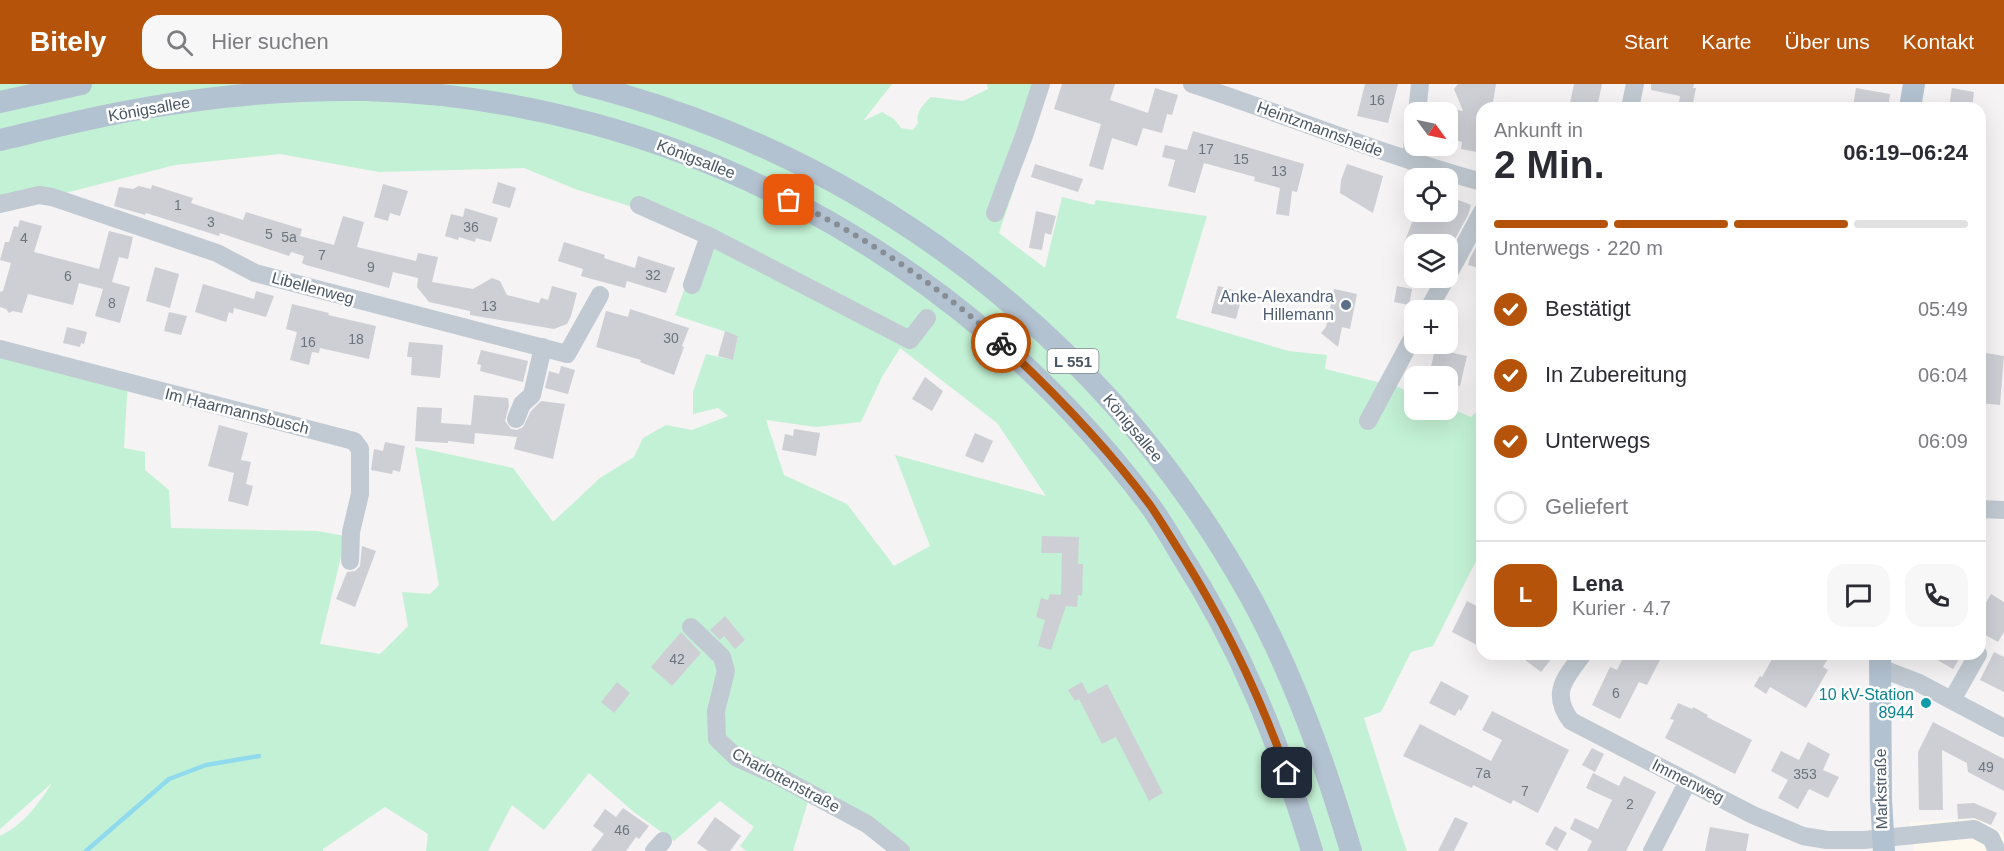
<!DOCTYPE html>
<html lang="de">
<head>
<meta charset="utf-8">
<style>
	body { margin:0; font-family:Arial,sans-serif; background:#f7f7f7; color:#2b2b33; height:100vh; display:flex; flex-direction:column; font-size:22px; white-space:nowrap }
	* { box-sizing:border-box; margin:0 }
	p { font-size:20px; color:#7c7c81 }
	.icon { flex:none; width:33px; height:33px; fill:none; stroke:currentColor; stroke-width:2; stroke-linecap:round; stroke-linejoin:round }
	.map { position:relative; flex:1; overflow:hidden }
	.side { position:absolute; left:1476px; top:18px; width:510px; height:558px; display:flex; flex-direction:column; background:#fff; border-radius:18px; box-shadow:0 6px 24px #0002 }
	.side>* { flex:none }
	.needle { width:39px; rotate:123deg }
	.buttons { position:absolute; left:1404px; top:18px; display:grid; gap:12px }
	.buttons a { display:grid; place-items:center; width:54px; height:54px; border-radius:12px; background:#fff; box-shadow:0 6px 24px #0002; font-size:30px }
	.pin { position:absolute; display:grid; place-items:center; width:51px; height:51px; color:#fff; margin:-26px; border-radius:12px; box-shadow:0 3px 9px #0006 }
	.courier { position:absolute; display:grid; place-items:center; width:60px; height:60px; margin:-30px; border:4px solid #b45309; border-radius:50%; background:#fff; color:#222; box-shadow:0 2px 8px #0007 }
	.overview em { font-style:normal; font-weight:700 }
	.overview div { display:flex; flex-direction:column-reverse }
	.overview { display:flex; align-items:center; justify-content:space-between; height:102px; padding:0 18px }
	h1 { font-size:39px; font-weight:700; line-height:45px }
	.bar { display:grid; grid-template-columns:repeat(4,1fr); gap:9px 6px; align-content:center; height:72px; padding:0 18px }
	.bar i { height:8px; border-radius:4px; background:#e1e1e2 }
	.bar .active { background:#b45309 }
	.bar p { grid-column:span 4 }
	.line { display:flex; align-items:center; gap:15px; padding:0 18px; border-top:2px solid #e1e1e2 }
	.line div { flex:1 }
	.round { display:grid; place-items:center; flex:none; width:63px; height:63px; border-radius:18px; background:#f7f7f7 }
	ol { padding:0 18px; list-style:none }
	li { display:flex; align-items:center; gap:18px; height:66px }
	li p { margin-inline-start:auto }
	li .icon { padding:6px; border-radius:50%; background:#b45309; color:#fff; stroke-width:4 }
	li:last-child { color:#7c7c81 }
	li i { width:33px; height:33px; border:3px solid #e1e1e2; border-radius:50% }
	header { display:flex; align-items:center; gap:36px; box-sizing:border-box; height:84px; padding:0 30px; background:#b45309; color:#fff }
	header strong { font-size:28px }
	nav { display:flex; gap:33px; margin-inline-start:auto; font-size:21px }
	.search { width:420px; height:54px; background:#f7f7f7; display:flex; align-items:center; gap:15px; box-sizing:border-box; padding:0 21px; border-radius:18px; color:#7c7c81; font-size:22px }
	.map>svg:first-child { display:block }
	.commercial { fill:#fdf9ef }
	.green { fill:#c3f1d5; fill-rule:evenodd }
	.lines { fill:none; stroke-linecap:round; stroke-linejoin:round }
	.stream { stroke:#90daee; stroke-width:4.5 }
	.building { fill:#cdcfd5 }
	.minor { stroke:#c1cad2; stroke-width:18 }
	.major { stroke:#b3c2d1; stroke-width:22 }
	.done { stroke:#868d94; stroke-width:6; stroke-dasharray:0 10.8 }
	.route { stroke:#b45309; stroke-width:8 }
	.service-dot { fill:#5c6f8a; stroke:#fff; stroke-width:2 }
	.culture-dot { fill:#0f9aa8; stroke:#fff; stroke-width:2 }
	.labels { text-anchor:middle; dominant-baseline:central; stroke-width:5; stroke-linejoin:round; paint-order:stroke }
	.number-label { font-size:14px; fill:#6b747e }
	.shield { fill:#fff; stroke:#808990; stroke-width:1.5 }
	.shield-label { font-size:15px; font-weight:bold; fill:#4a5661 }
	.street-label { font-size:16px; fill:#4a5661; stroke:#fff }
	.service-label { font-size:16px; fill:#4e5e75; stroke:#fff; text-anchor:end }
	.culture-label { font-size:16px; fill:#0d838f; stroke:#fff; text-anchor:end }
</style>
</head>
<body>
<header>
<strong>Bitely</strong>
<div class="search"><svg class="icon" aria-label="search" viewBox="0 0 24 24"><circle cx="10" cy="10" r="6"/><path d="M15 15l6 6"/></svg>Hier suchen</div>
<nav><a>Start</a><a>Karte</a><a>Über uns</a><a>Kontakt</a></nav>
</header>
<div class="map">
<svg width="2004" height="767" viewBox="0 0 2004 767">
	<rect width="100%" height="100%" fill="#f5f3f3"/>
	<path class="commercial" d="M1978,735L2004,750V767H1914L1909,738Z"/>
	<path class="green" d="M0,0H892L863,37L882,28L894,35L901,44L913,46L918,39C916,27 923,21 931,13L963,17L988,5L987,0H1043L1011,101L1015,102L999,149L1045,184L1062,113L1094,121L1096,116L1207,132L1176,234L1289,267L1327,271L1325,285L1398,303L1414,310V326H1448V323L1471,333L1482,322V472L1476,477L1433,562L1411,568L1381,628L1364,634L1395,732L1407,767H890L864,746L809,714L793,767H746L740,762L754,743L720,717L674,757L635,729L589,689L544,746L512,721L488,767H426L428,750L385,723L323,765V767H0V752C23,741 38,721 52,699L0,745V261L128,295L124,364L145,368V386L169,406L171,444L317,447L346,452L320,560L380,570L408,542L402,508L430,510L439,501L415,363L513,384L553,438L600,394L634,373L643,354L666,341L692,346L728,332L718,324L693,330V308L706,270L733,276L738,252L675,231L703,154L639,125L575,105L524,84L379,88L280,70L175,81L65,109L0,115ZM900,264L997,339L1046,412L895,371L930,462L894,482L847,420L784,391L766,336L816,343L861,338L882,293Z"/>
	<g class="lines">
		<path class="stream" d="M86,767L169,695L206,681L259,672"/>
	</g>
	<path class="building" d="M1062,0H1115L1110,16L1148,29L1155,4L1178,11L1172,31L1167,30L1162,49L1143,44L1137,62L1112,54L1103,86L1089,82L1101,40L1054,25Z
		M1365,0H1398L1388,39L1357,32Z
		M1458,0H1496L1492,24H1482V69L1461,65L1462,58L1448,54V24L1463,27L1454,5Z
		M1574,0H1602L1597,24H1569Z
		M1651,0H1694L1693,4H1696L1692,24H1678L1680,12L1651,6Z
		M1856,4L1890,10L1888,24H1867L1853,22Z
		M1952,4L1974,8L1972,24H1949Z
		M1193,47L1304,80L1297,108L1292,107L1289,132L1276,130L1280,104L1254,97L1255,93L1204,79L1195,109L1168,102L1175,76L1162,73L1165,61L1187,66Z
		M1035,80L1083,95L1078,108L1031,93Z
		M1347,80L1383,92L1373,129L1340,109L1341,96Z
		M498,98L516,104L510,124L492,119Z
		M383,100L408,107L400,132L390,129L388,137L374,133Z
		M152,101L193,114L191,119L243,136L246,128L302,145L300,152L334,161L343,132L364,138L357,163L416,177L418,169L438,173L432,198L473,205L492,194L500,197L507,211L539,219L541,214L548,216L552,202L577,209L571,232L567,240L554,245L470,231V227L429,218L417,203L418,194L393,188L389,204L306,181L302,179L304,172L291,168L289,172L220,149L219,152L146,129L145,131L114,122L119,103L133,105L139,102L151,105Z
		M1448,112L1471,121L1468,131L1448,168V160H1419L1405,157L1416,128H1448Z
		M465,124L498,134L491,158L476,154L475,158L459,153L458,156L445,152L451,130L463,133Z
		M1036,127L1056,132L1051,151L1045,149L1042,166L1029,164Z
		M20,136L42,142L34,168L99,185L109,147L133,153L128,175L119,173L112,198L130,203L120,239L95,232L103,205L79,199L73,221L28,210L22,229L13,227L9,229L6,225L0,223V208L3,207L11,179L0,176L5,158H9L14,142L18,143Z
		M1482,152V185L1468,181L1470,174Z
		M564,158L605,171L604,174L635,184L638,172L675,184L666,209L627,197L625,204L581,192L583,185L558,177Z
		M155,183L179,190L170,224L146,217Z
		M203,200L254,215L256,207L274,212L266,233L234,224L233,230L229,228L226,238L195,228Z
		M1218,202L1237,207L1235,214L1241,216L1236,235L1211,229Z
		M1397,202L1412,205L1409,221L1394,218Z
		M1334,205L1357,210L1350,245L1342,243L1338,263L1321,249L1326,243Z
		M292,220L329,229L328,231L376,242L369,275L320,264L319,269L312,268L309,281L290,276L297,248L286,245Z
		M630,225L689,244L682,262L684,263L674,291L640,278L641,276L596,263L606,227L628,233Z
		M169,228L187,232L181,251L164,247Z
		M67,243L87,248L84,260L81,259L80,263L63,259Z
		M725,247L738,252L733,276L718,272Z
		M409,258L443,261L440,294L411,291L412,273H407Z
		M1435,265L1467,272L1460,302L1448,299V292H1429Z
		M481,266L528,277L523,298L480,287L481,281L477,280Z
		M1980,268L2004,272L2000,321L1980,319Z
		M561,282L575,286L568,310L545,304L549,287L559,290Z
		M925,293L943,307L932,327L912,315Z
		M474,311L508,314L509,322L505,337L511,345L517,346L523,343L531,327L541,317L565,320L553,375L514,365L517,353L475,349L474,360L448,357V359L415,357L417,323L442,324L441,339L471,341Z
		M219,341L248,349L241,376L251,378L246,400L253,402L248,422L228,417L234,389L208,382Z
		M794,345L820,349L816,372L782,366L785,350L793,352Z
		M975,349L993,357L983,379L965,372Z
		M385,358L405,362L400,388L393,386L392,390L371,386L374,365L383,367Z
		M1042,452L1079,453L1078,480H1083L1082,512L1078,511L1077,523L1066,522L1051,566L1038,562L1045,536L1036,533L1041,514L1048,516L1050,510L1061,511L1062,469H1041Z
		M362,462L376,467L355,523L336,515L347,488L355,487L360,482Z
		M1991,510L2004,518V548L1998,558L1980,548V528Z
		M1467,517L1482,525V551L1477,561L1452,548Z
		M725,532L745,556L735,565L724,552L720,556L710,546Z
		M681,548L701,569L672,602L651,583Z
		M1994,568L2004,573V608L1980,596Z
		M1517,570H1555L1541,588Z
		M1625,570H1663L1647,601L1639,598L1620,635L1592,621L1610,583L1617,586Z
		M1775,570H1831L1823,583L1828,586L1806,624L1770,603L1766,610L1754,602L1760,592L1762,593Z
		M1927,570H1962L1953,585Z
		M1441,597L1469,612L1461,627L1459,625L1455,632L1429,619Z
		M617,598L630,609L614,629L601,618Z
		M1082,598L1088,610L1107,600L1163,709L1149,717L1116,653L1102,660L1079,615L1082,614L1075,617L1068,606Z
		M1678,619L1692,625L1693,623L1708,631L1707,633L1752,656L1735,690L1665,654L1674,636L1670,635Z
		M1492,627L1569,666L1538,729L1513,716L1511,720L1473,701L1472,704L1403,672L1420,640L1491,677L1502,656L1482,646Z
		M1933,638L2004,675V707L1968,688L1967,679L1942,666L1943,726H1919L1918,668Z
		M1808,658L1830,670L1823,686L1839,693L1828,714L1809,705L1798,725L1778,714L1788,696L1771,687L1781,667L1799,676Z
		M1592,664L1604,670L1595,688L1582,681Z
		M1593,689L1619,702L1624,692L1656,708L1626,767H1587L1592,757L1570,745L1575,734L1598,745L1612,716L1586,704Z
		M1974,719L1997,729L1991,741L1974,734L1958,735L1957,720Z
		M623,724L649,742L639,755L636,753L626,767H591L604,750L593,742L605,725L616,733Z
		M715,733L741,752L730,767H708L697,759Z
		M1455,733L1468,739L1454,767H1438Z
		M1555,742L1567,749L1557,767L1545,760Z
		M1710,743L1749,750L1746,767H1705Z"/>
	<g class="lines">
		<path class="minor" d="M1192,0C1289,32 1383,71 1482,98
			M1630,24L1635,0
			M1417,28L1420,0
			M1411,77L1414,46
			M0,120L39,111L52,113L217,169L255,189L567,270L600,211
			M639,121L709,152L910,256L927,234
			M995,129L1025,49L1041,0
			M1448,191L1482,128
			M692,201L709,152
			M1428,226L1446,194
			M0,265L354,357L360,365V410L351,448L350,477
			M516,335L522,320L532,311L543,263
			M1368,337L1414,251
			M1980,425L2004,426
			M691,543L722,573L726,587L716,627L717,655L737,674L778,692L867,740L901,767
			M1583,570C1565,594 1550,609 1571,637L1753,731L1803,752L1827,756H1864L1974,745L1991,754L1997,767
			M1880,584L1919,599L2004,644
			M1952,616L1978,570
			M654,767L663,757
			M1652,767L1688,697"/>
		<path class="major" d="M583,0C868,72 1107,255 1250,512C1294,592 1325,680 1351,767
			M0,18L81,0
			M1910,24L1914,0
			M0,56C46,45 93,33 140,25C214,12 289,5 365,6C674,14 964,174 1148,419C1160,435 1170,452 1180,469C1241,564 1279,658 1312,767
			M1880,570L1881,715L1884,767"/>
	</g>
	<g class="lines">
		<path class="done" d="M789,116C862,150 942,204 1001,259"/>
		<path class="route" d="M1001,259C1055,309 1106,362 1150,421C1161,437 1171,454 1182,471C1225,540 1260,611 1287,689"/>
	</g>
	<circle class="service-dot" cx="1346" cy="221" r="6"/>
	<circle class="culture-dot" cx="1926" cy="619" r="6"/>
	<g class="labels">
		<g class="number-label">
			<text x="1377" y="16">16</text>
			<text x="1206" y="65">17</text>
			<text x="1241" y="75">15</text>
			<text x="1279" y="87">13</text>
			<text x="178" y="121">1</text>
			<text x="211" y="138">3</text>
			<text x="471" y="143">36</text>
			<text x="269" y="150">5</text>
			<text x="289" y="153">5a</text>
			<text x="24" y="154">4</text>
			<text x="322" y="171">7</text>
			<text x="371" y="183">9</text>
			<text x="653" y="191">32</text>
			<text x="68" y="192">6</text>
			<text x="112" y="219">8</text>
			<text x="489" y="222">13</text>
			<text x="671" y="254">30</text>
			<text x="356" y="255">18</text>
			<text x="308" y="258">16</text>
			<text x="677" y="575">42</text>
			<text x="1616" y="609">6</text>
			<text x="1986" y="683">49</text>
			<text x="1483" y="689">7a</text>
			<text x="1805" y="690">353</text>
			<text x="1525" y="707">7</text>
			<text x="1630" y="720">2</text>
			<text x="622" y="746">46</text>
		</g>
		<rect class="shield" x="1047.5" y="265" width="51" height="24" rx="4.5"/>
		<g class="shield-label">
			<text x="1073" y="277">L 551</text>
		</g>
		<g class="street-label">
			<text transform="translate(149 25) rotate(-10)">Königsallee</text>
			<text transform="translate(1320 45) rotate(20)">Heintzmannsheide</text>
			<text transform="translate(696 75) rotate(21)">Königsallee</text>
			<text transform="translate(313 204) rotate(15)">Libellenweg</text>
			<text transform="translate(237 327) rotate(14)">Im Haarmannsbusch</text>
			<text transform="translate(1133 344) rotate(50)">Königsallee</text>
			<text transform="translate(786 696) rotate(28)">Charlottenstraße</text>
			<text transform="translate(1688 697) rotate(27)">Immenweg</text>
			<text transform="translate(1881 705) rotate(-91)">Markstraße</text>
		</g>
		<g class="service-label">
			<text x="1334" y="212">Anke-Alexandra<tspan x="1334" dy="18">Hillemann</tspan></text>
		</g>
		<g class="culture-label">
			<text x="1914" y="610">10 kV-Station<tspan x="1914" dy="18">8944</tspan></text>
		</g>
	</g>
</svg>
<div class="buttons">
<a><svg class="needle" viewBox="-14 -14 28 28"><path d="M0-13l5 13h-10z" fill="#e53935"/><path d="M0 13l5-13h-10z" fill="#7c7c81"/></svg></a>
<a><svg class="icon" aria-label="locate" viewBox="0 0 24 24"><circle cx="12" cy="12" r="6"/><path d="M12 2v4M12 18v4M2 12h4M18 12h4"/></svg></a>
<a><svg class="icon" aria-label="layers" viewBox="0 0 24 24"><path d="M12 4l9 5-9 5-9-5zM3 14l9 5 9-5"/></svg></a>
<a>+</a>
<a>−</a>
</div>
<div class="pin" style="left:789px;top:116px;background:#ea580c"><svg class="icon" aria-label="bag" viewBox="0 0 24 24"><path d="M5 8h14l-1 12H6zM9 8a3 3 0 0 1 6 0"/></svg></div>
<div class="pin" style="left:1287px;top:689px;background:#1f2937"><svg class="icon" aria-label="home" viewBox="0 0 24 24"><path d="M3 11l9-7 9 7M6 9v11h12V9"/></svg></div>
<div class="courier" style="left:1001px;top:259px"><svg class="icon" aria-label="bike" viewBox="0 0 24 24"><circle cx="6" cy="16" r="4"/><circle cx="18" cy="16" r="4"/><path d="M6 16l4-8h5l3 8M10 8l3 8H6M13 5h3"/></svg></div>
<section class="side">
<div class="overview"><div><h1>2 Min.</h1><p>Ankunft in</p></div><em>06:19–06:24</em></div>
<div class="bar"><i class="active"></i><i class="active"></i><i class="active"></i><i></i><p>Unterwegs · 220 m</p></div>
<ol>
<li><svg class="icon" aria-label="check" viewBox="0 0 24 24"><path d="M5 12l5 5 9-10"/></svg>Bestätigt<p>05:49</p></li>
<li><svg class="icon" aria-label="check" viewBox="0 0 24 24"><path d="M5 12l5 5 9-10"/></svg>In Zubereitung<p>06:04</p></li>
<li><svg class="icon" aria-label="check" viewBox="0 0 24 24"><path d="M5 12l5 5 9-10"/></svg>Unterwegs<p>06:09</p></li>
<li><i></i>Geliefert</li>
</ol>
<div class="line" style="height:108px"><b class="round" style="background:#b45309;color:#fff">L</b><div><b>Lena</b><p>Kurier · 4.7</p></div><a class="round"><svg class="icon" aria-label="chat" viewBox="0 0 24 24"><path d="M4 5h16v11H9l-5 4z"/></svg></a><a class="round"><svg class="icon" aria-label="phone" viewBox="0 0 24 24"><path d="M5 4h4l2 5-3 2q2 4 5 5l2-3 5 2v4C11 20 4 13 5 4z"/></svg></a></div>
</section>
</div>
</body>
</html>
